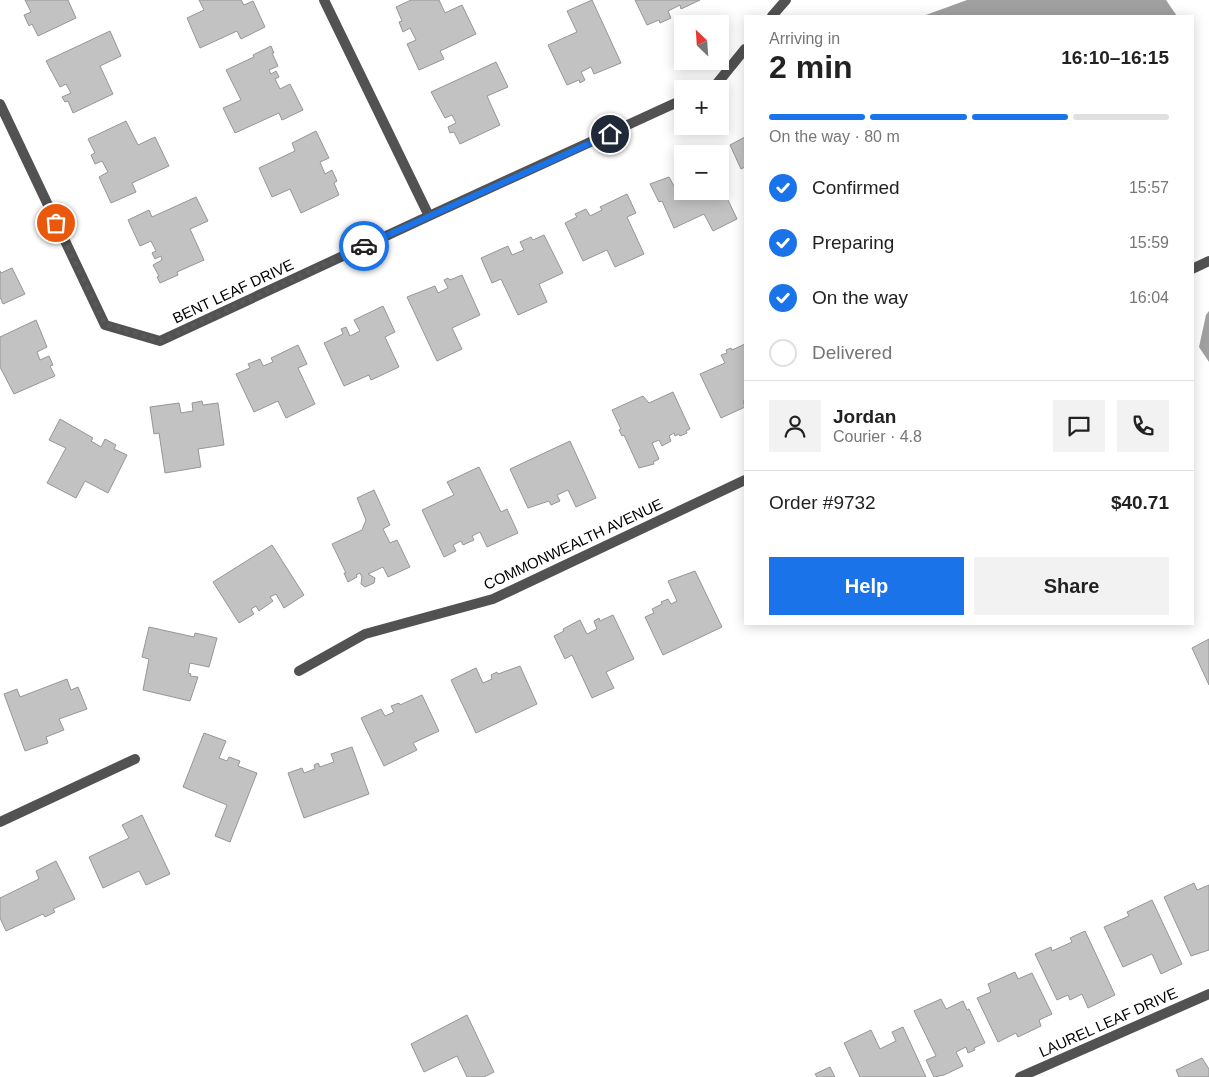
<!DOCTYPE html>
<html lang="en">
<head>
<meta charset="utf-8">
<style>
	body { margin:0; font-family:Helvetica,sans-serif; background:#f2f2f2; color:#222; height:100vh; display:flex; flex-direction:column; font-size:19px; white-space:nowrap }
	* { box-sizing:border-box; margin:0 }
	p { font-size:16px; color:#767676 }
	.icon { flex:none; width:28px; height:28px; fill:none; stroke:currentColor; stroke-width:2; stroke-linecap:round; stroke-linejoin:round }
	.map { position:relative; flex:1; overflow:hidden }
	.drawer { position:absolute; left:744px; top:15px; width:450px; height:610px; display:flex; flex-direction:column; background:#fff; border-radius:0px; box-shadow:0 2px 12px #0003 }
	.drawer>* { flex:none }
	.needle { width:32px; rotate:335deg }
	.fabs { position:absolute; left:674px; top:15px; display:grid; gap:10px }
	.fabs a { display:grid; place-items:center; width:55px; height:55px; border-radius:0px; background:#fff; box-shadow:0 2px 12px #0003; font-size:25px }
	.pin { position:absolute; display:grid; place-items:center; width:42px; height:42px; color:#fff; margin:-21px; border:2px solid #fff; border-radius:50%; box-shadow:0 1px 5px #0007 }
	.courier { position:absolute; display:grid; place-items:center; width:50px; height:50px; margin:-25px; border:4px solid #1a73e8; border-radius:50%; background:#fff; color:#222; box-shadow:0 1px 6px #0007 }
	.summary em { font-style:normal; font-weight:600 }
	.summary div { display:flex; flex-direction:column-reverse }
	.summary { display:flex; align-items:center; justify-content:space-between; height:85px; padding:0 25px }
	h1 { font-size:32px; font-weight:600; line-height:38px }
	.bar { display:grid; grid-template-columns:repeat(4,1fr); gap:8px 5px; align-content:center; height:60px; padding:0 25px }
	.bar i { height:6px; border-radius:4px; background:#e0e0e0 }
	.bar .active { background:#1a73e8 }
	.bar p { grid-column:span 4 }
	.line { display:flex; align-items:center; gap:12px; padding:0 25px; border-top:1px solid #e0e0e0 }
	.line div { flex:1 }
	.round { display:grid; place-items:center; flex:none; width:52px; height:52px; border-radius:0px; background:#f2f2f2 }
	ol { padding:0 25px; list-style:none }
	li { display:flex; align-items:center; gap:15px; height:55px }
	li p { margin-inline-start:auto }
	li .icon { padding:5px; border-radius:50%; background:#1a73e8; color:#fff; stroke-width:4 }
	li:last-child { color:#767676 }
	li i { width:28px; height:28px; border:2px solid #e0e0e0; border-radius:50% }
	.action { display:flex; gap:10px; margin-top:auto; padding:10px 25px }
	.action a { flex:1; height:58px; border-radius:0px; background:#1a73e8; color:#fff; font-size:20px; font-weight:600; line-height:58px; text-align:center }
	.action a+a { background:#f2f2f2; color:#222 }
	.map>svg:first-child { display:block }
	.water { fill:#a0a0a0 }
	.building { fill:#c2c2c2; stroke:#969696 }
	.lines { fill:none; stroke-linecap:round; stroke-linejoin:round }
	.minor { stroke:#525252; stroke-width:10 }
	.done { stroke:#595959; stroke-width:5; stroke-dasharray:0 9 }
	.route { stroke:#1a73e8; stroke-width:6 }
	.labels { text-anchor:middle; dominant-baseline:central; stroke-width:4; stroke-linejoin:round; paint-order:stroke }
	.street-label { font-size:15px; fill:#000; stroke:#fff }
</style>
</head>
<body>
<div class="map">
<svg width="1209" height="1077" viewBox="0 0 1209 1077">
	<rect width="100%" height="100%" fill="#fff"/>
	<path class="water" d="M967,0H1166L1177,16H923Z
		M1209,311V362L1199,347L1206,315Z"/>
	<path class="building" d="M25,0H68L76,18L38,36L32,24L29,26L24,15L31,12Z
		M199,0H241L244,5L253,1L265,27L241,39L237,31L200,48L187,18L204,10Z
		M411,0H439L445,13L462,5L476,34L440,51L444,59L419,70L407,44L416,40L410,28L403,32L399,22L402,21L396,7Z
		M592,0L621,63L594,74L591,67L581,72L585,80L580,83L579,80L567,85L548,45L577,32L567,11Z
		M635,0H700L681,9L680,5L668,11L671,18L660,23L659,20L647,25Z
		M110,31L121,56L100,66L113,94L73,113L68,101L65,102L62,97L71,93L66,84L60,87L46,61Z
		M271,46L274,53H272L278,66L269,70L271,74L276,71L279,77L275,79L280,89L290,84L303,110L282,120L279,113L235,133L223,108L241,100L226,70L254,57L253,55Z
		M496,62L508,87L487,96L500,125L460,144L454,132L450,133L448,127L456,123L452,115L445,118L431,92Z
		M126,121L138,145L155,137L169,166L132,183L136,192L111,203L99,177L108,172L102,161L95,164L91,155L95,153L88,139Z
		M316,131L329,158L320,162L325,174L332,170L337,181L334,183L339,195L301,213L290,189L272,197L259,168L295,151L292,143Z
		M745,137V167L741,169L730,145Z
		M681,176L682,191H720V183L737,219L713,231L704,214L674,228L662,201L659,202L650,184L669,177L674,186L677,184L675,179Z
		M627,194L636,213L627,217L644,254L615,267L607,250L583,261L565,223L577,217L575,214L586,209L590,216L602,210L600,207Z
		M196,197L208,221L190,229L204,260L177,272L178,275L160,283L157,277L159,276L153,265L162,260L161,256L155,259L152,253L156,251L151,241L140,246L128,220L149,210L152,217Z
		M544,235L563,273L539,284L547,302L518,315L501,279L492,283L481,258L508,246L512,255L524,250L520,242L531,237L533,240Z
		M12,268L25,294L3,304L0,297V271L1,273Z
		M462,275L480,315L452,328L462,349L437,361L407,297L435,286L438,293L448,288L444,280L448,278L450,280Z
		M383,306L395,332L385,337L399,367L371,380L369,375L344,386L324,343L343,334L341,329L346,327L350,336L360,331L354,320Z
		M36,320L47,347L37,352L40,360L49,356L53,365L50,366L55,376L14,394L0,367V337Z
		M745,344V400L743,401L745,407L721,418L700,374L725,363L721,355L727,353L726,350L731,348L732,350Z
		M298,345L307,364L298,368L315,404L286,418L278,401L254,412L236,374L250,368L248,364L260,359L263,366L273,362L271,358Z
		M673,392L690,429L686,431L687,433L680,436L679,434L675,436L674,433L669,436L671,441L662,446L659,440L652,443L659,459L653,462L654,464L639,468L624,435L622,436L619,430L621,429L612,410L643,396L649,403Z
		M202,401L203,405L218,403L224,445L198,449L201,467L165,473L159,433L154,434L150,407L179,403L181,413L193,411L192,403Z
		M60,419L93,438L91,441L101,447L105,439L116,445L114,449L127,455L108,493L85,481L76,498L47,483L66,448L49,440Z
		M570,441L596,498L576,507L568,490L557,495L560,501L551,505L549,501L528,508L510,469Z
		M479,467L501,512L507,509L518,533L487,547L480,532L472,536L474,540L463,545L461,541L453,545L456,551L444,557L422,510L454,495L447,482Z
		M374,490L390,525L383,529L390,543L397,540L410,567L388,577L383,567L368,574L375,578L374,583L365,587L361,584L362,577L360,573L356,575L357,577L348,582L344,573H346L332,544L362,530L366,520L357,498Z
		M272,545L304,595L284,608L276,594L270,597L273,601L259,611L256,606L251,609L254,614L239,623L213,582Z
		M695,571L722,627L663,655L645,617L654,613L652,609L662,604L661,602L668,599L671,604L677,601L668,581Z
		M613,615L634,659L606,672L614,688L592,698L572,655L565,659L554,636L564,631L563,629L580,620L587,634L597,629L594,621L599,618L600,621Z
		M149,627L194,637L195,633L217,638L209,667L190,663L188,673L191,674L190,676L198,677L190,701L143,690L149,659L142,657Z
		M1209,639V685L1192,648Z
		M520,666L537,704L476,733L451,680L476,668L483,683L492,679L491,675L497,672L498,674Z
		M67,679L71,690L78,687L87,709L59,719L64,730L46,737L48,743L25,751L4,694L17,689L20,697Z
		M422,695L439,731L413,743L417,750L384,766L361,718L381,709L385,716L394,712L391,706L399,703L400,705Z
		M204,733L226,741L219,758L227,761L229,757L240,761L238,766L257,773L230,842L215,836L227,805L183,787Z
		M352,747L369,794L304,818L288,773L302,768L304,773L315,769L314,765L318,763L320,767L334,762L331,754Z
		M142,815L170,874L146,885L139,871L103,888L89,857L129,838L122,825Z
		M56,861L75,899L53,909L55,912L45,917L43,914L6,931L0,918V898L39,879L36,871Z
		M1194,883L1197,890L1209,885V950L1191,956L1164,897Z
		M1152,900L1182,964L1161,974L1152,954L1123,967L1104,927L1129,916L1127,912Z
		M1085,931L1115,995L1088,1008L1082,994L1070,1000L1068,995L1057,1000L1035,954L1051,947L1052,951L1072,942L1070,938Z
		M1015,972L1018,979L1032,973L1052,1014L1039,1020L1041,1026L1018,1037L1016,1033L998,1042L977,998L991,992L988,984Z
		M941,999L946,1009L963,1001L967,1010L969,1009L985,1043L974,1048L975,1050L968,1053L966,1047L956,1052L963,1066L944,1075L934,1077L926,1060L936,1056L914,1011Z
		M467,1015L494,1072L484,1077H467L457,1056L424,1072L411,1044Z
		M903,1027L926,1077H860L844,1043L871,1030L880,1049L896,1041L892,1032Z
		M1202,1058L1209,1069V1077H1179L1176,1070Z
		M830,1067L835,1077H817L815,1074Z"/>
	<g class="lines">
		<path class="minor" d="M772,16L786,0
			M708,89L715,86L745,49
			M0,104L105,325L160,341L429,216L324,0
			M429,216L682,100
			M1192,269L1209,261
			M299,671L365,634L493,599L745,480
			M0,822L135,759
			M1020,1077L1209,994"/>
	</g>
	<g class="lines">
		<path class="done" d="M56,223L105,324L160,341L364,246"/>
		<path class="route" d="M364,246L610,134"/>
	</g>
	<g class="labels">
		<g class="street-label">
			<text transform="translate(233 291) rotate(-25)">BENT LEAF DRIVE</text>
			<text transform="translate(573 544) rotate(-25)">COMMONWEALTH AVENUE</text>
			<text transform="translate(1108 1022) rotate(-24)">LAUREL LEAF DRIVE</text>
		</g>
	</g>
</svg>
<div class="fabs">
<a><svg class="needle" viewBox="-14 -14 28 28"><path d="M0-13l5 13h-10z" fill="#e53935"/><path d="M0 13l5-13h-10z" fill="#767676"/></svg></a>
<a>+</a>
<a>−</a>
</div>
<div class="pin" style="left:56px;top:223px;background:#ea580c"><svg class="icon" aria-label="bag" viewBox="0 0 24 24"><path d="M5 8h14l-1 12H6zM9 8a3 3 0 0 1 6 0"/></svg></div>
<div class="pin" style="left:610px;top:134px;background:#1f2937"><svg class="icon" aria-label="home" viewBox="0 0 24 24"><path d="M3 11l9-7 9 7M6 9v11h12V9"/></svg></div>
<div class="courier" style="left:364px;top:246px"><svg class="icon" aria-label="car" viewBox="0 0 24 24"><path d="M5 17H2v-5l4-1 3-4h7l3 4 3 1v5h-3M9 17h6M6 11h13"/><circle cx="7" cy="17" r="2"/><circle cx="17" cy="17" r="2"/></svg></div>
<section class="drawer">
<div class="summary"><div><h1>2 min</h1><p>Arriving in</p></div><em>16:10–16:15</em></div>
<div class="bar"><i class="active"></i><i class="active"></i><i class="active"></i><i></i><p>On the way · 80 m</p></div>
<ol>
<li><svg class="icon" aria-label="check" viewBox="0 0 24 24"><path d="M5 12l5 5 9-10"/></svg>Confirmed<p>15:57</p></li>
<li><svg class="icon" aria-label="check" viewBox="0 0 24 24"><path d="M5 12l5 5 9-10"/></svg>Preparing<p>15:59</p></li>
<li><svg class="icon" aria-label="check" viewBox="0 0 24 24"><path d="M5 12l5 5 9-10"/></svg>On the way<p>16:04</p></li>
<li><i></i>Delivered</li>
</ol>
<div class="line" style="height:90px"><a class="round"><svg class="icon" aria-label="person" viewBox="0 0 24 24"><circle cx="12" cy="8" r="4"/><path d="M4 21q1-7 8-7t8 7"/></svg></a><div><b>Jordan</b><p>Courier · 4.8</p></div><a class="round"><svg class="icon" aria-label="chat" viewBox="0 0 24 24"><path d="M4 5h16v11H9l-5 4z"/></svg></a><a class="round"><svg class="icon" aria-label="phone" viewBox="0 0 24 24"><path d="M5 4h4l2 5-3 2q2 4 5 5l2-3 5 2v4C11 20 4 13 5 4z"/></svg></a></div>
<div class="line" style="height:65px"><div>Order #9732</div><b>$40.71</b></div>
<div class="action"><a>Help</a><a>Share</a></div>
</section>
</div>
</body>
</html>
